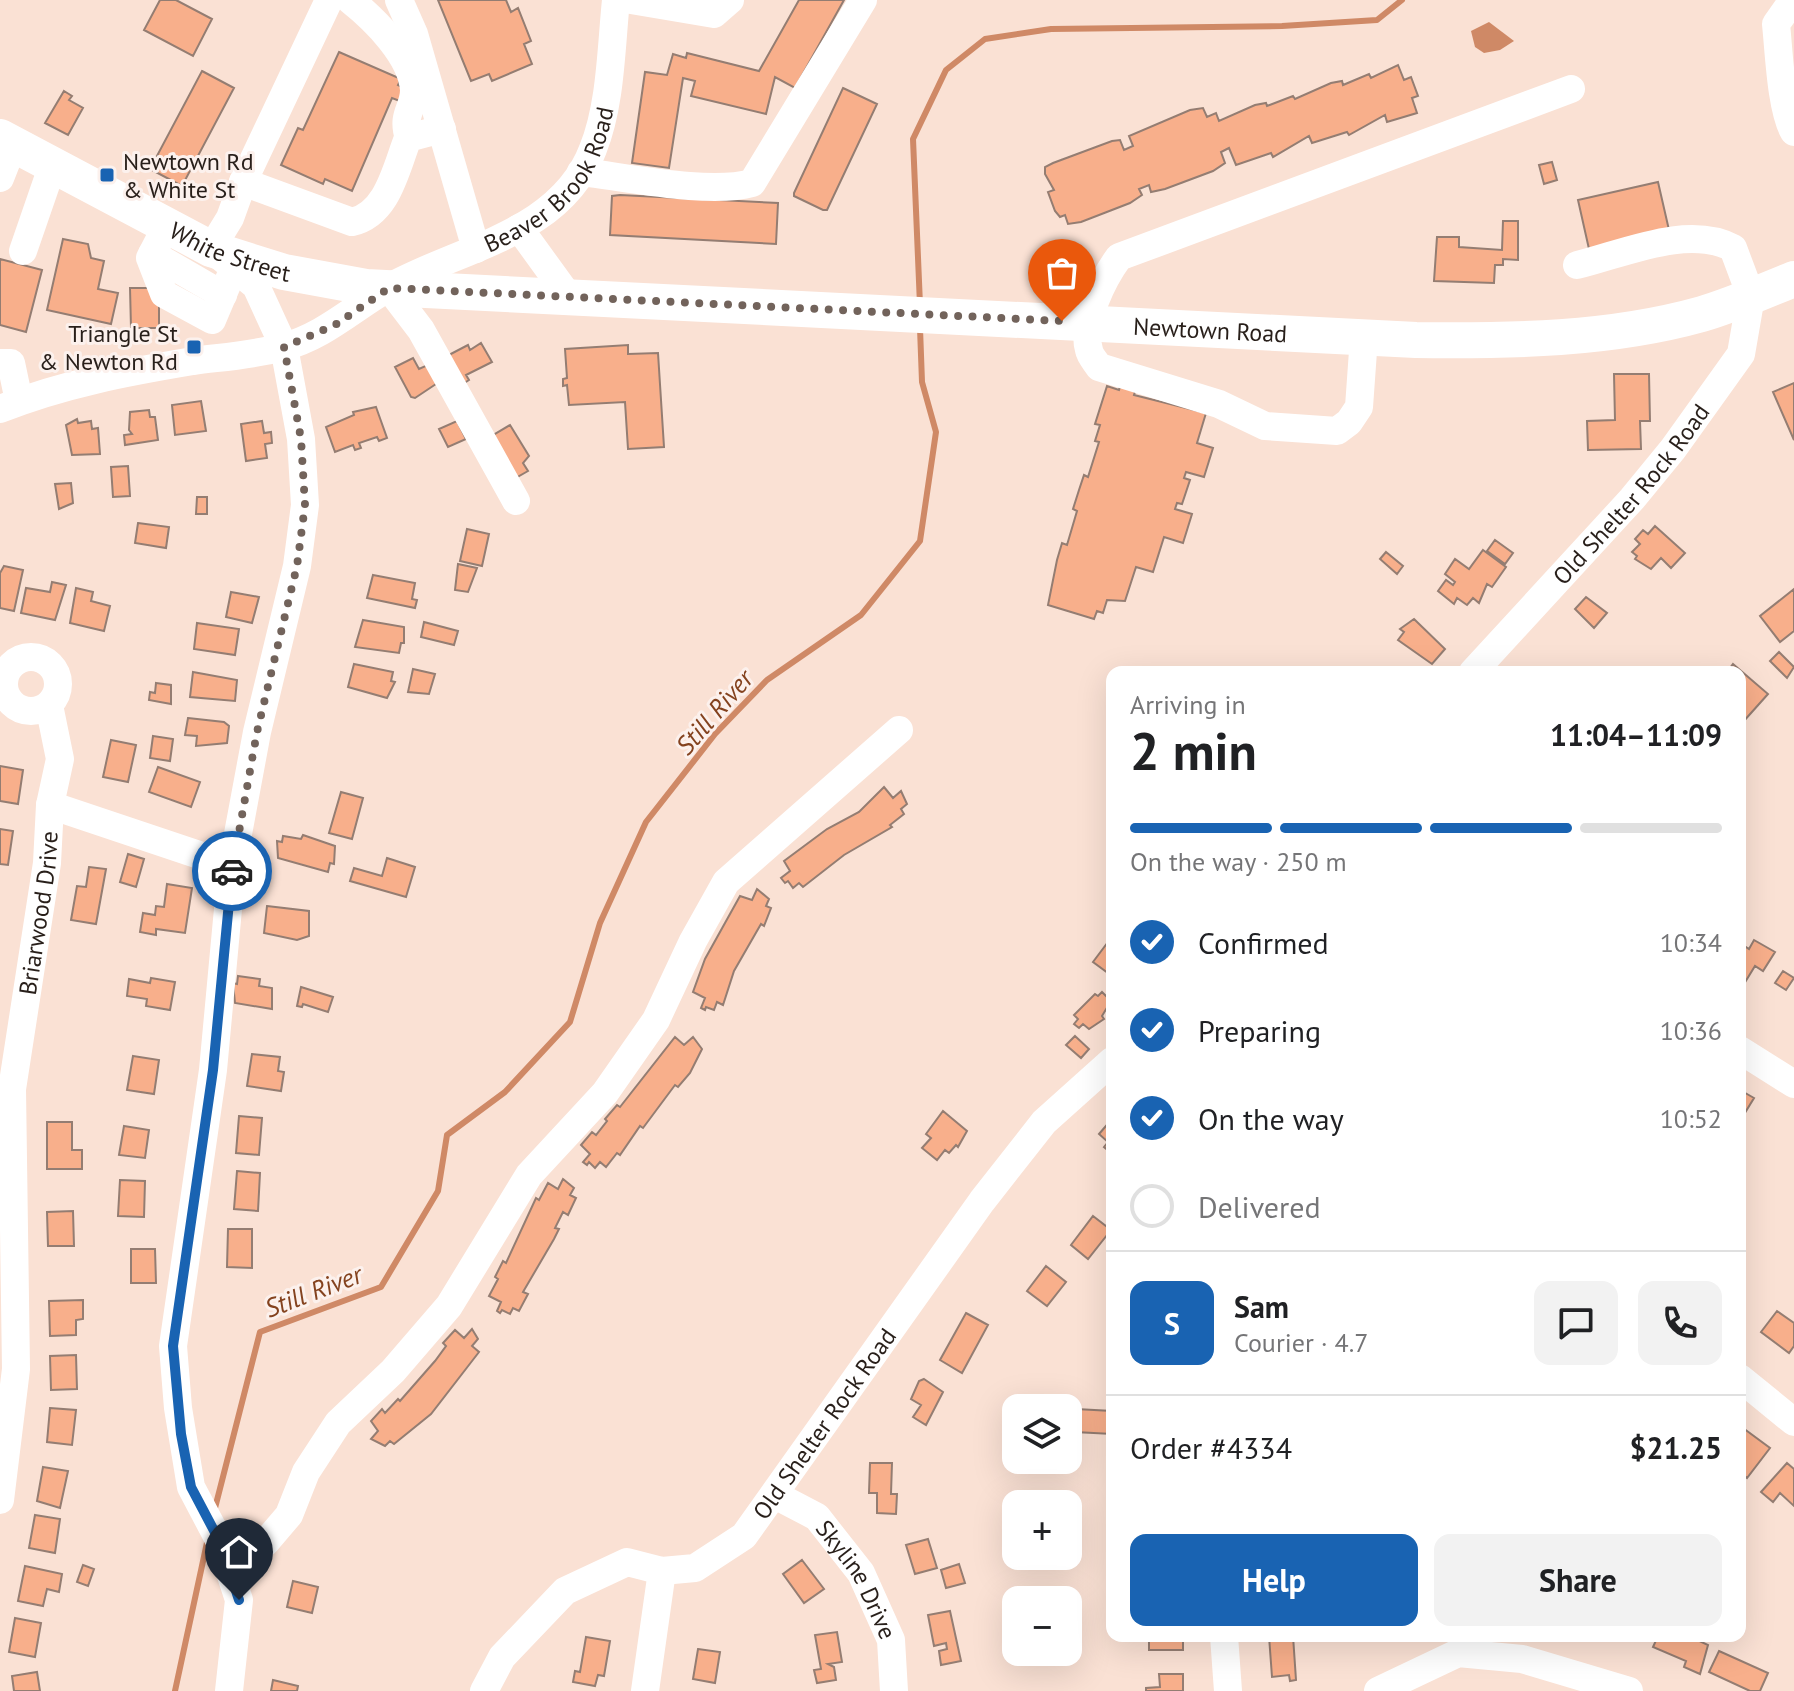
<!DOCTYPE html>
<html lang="en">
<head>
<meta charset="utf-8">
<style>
	body { margin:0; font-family:"PT Sans",sans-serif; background:#f2f2f2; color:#202124; height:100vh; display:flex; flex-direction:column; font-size:30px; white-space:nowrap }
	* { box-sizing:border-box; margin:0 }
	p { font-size:26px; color:#757577 }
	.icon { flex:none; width:44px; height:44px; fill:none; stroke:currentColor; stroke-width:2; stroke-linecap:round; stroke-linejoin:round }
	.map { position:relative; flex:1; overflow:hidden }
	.sheet { position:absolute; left:1106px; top:666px; width:640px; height:976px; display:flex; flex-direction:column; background:#fff; border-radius:16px; box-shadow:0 8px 32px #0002 }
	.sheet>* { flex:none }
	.buttons { position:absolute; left:1002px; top:1394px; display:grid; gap:16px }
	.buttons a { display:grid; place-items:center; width:80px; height:80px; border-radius:16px; background:#fff; box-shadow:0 8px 32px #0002; font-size:40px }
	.pin { position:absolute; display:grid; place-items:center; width:68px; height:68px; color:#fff; margin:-82px -34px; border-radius:50% 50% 50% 0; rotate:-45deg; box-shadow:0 0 8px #0007 }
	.pin .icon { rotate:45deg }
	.courier { position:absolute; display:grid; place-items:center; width:80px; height:80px; margin:-40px; border:6px solid #1963b2; border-radius:50%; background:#fff; color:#222; box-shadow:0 2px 10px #0007 }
	.headline em { font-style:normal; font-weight:700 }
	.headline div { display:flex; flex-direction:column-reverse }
	.headline { display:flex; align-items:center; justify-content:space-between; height:136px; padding:0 24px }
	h1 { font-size:52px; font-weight:700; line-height:60px }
	.bar { display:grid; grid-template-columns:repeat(4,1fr); gap:12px 8px; align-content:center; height:96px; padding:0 24px }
	.bar i { height:10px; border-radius:6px; background:#e0e0e0 }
	.bar .active { background:#1963b2 }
	.bar p { grid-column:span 4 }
	.line { display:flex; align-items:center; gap:20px; padding:0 24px; border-top:2px solid #e0e0e0 }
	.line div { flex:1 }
	.round { display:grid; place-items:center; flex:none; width:84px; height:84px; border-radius:16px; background:#f2f2f2 }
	ol { padding:0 24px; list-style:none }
	li { display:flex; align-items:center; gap:24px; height:88px }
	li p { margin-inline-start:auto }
	li .icon { padding:8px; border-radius:50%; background:#1963b2; color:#fff; stroke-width:4 }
	li:last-child { color:#757577 }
	li i { width:44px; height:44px; border:4px solid #e0e0e0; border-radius:50% }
	.primary-button { display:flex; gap:16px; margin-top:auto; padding:16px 24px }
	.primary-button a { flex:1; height:92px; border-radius:16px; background:#1963b2; color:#fff; font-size:32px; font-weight:700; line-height:92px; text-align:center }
	.primary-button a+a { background:#f2f2f2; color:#202124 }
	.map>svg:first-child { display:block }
	.water { fill:#cf8966 }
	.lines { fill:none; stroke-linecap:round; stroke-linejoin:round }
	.stream { stroke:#cf8966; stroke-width:6 }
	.building { fill:#f8af8b; stroke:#947d72; stroke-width:2 }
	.minor { stroke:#fff; stroke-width:28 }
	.major { stroke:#fff; stroke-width:36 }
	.done { stroke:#72635b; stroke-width:8; stroke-dasharray:0 14.4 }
	.route { stroke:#1963b2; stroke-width:10 }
	.poi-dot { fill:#1963b2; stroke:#fcf1ed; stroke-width:3 }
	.labels { text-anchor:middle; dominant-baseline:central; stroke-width:6; stroke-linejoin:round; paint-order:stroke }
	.poi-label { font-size:24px; fill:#281f1a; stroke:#fcf1ed; text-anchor:start }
	.street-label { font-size:24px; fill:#281f1a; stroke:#fcf1ed }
	.water-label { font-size:26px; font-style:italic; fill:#84421e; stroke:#fcf1ed }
</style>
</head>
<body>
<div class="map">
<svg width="1794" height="1691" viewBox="0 0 1794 1691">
	<rect width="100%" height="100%" fill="#fae1d4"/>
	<path class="water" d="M1489,22L1514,41L1500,50L1484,53L1475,47L1471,31Z"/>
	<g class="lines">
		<path class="stream" d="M920,305L913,139L946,70L985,39L1051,29L1282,26L1377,20L1402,0
			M214,1512L260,1332L381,1287L438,1191L447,1135L505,1092L570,1022L600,923L646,822L715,734L767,680L861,615L920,541L936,432L922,382L920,328
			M175,1691L208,1538"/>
	</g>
	<path class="building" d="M160,0H176L212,19L193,56L144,30Z
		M438,0H506L511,12L518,8L531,41L524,44L532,64L492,81L489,74L471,81Z
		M799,0H844L795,88L775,77L766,114L691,96L695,81L683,78L669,168L632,163L645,72L667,75L673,54L686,58L687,53L759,71Z
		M339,52L401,79L398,85L410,91L405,103L392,98L352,191L325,179L323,184L281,165L298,128L303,130Z
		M1398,65L1404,80L1411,77L1418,96L1412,98L1417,113L1387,122L1385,115L1349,135L1347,132L1312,143L1309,136L1273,157L1271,153L1236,165L1229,148L1221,152L1225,163L1213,171L1165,189L1151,192L1149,185L1139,189L1142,195L1130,203L1081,222L1068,224L1065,215L1060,217L1055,211L1048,192L1054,190L1045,174V167L1053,163L1112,141L1120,140L1124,150L1133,146L1129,136L1190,110L1203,108L1207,117L1216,113L1219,121L1255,105L1266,103L1267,106L1293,96L1295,99L1331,83L1342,81L1343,85L1369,74L1371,78Z
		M202,71L234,88L182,186L150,169Z
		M843,88L877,104L827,210H823L794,196V193Z
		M64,91L72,96L69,100L83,108L68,135L45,123Z
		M1552,162L1557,180L1544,184L1539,165Z
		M1658,182L1669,230L1589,249L1578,200Z
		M620,195L778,203L776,244L610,235L612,196Z
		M1503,221H1518V260L1503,259V265H1495L1494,283L1434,281L1437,237H1459V247L1502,250Z
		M63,239L88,244L91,258L104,261L98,289L118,293L111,324L47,310Z
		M0,259L42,270L26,332L0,325Z
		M130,288H154L159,292V328H131Z
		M481,343L492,362L466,375L469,380L461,385L445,357L468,345L470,350Z
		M628,345V354L658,353L664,447L628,449L625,402L569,405L567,385L563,386V379L567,378L565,349Z
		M413,358L419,369L430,364L439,382L415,398L411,397L395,367Z
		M1614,374H1649L1650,421H1640L1641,449L1588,450L1587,421L1615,420Z
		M1794,383V440L1773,392Z
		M1121,384L1136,388L1134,395L1206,413L1197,443L1213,448L1204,477L1186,472L1184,478L1190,480L1182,504L1177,503L1175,509L1192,514L1183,543L1164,537L1153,572L1136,567L1125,601L1107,600L1103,613L1097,611L1094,619L1048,605L1057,560L1062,543L1067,545L1077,511L1073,509L1079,490L1084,475L1088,477L1099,442L1095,441L1100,425L1095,424L1107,386L1119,390Z
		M201,401L206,431L175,435L172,405Z
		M376,407L387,438L379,441L377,437L359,443L361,448L355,450L353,445L335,452L326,427L354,415L353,412Z
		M149,410L150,417H155L158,440L125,445L124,435L132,434L129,430L130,412Z
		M77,419L78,423L91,421L92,429L98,428L100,454L72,455L66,425Z
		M262,421L264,433L271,432L272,443L265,444L267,458L246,461L241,424Z
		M457,421L466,439L448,447L439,429Z
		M510,425L529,456L523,463L528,471L512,480L490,437Z
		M128,466L130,496L113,497L111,467Z
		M71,483L73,503L59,509L55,484Z
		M197,497H207V514H196Z
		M138,523L169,527L166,548L135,543Z
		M1655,526L1685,553L1671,568L1661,558L1651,569L1635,559L1637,556L1632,552L1640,544L1635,539L1643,530L1648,534Z
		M467,529L489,534L482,566L460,561Z
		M1495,540L1513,553L1505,564L1487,551Z
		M1483,550L1506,567L1492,587L1487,584L1479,603L1473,598L1467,605L1457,598L1454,604L1438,591L1446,580L1453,585L1455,582L1445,574L1455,559L1469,569Z
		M1386,552L1403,566L1397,574L1380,559Z
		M458,564L477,568L468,592L455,590Z
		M4,566L23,570L14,611L0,608V573Z
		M373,575L415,583L412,599L417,600L415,608L367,598Z
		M52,582L66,585L55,620L21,613L26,588L50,592Z
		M76,588L93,592L91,601L110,606L104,631L70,623Z
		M1794,589V631L1780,642L1760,616Z
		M231,592L259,597L252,623L226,617Z
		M1586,597L1607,613L1594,628L1575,609Z
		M1414,619L1445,649L1432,664L1398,640L1404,632L1400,629Z
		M363,620L404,627V643H401L399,653L355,647Z
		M424,622L458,631L454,645L421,637Z
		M197,623L239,629L235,655L194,649Z
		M1779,652L1794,667L1787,678L1770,661Z
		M354,664L393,672L391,681L395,682L387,698L348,687Z
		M1733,664L1768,694L1743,722L1740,672H1727Z
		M413,669L435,674L429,694L408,692Z
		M193,672L237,680L235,701L190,697Z
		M156,683L171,685V704L149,700L150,692L155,693Z
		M188,718L224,722L229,726L227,743L196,746L197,736L185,735Z
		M153,736L173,739L170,761L150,758Z
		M111,740L136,745L128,782L103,777Z
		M0,766L23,770L18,804L0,801Z
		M158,767L200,782L191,807L149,792Z
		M884,787L893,798L901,791L907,804L901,809L904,814L890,825L892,827L844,855L803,887L799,883L793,888L788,881L785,883L781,878L790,871L784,861L827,829L859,812Z
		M341,792L363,798L352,839L329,833Z
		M0,829L13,831L8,865L0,864Z
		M303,835L335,846L334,864L330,863L328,872L278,858L277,841L282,842L283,836L301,839Z
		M128,854L144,859L136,887L120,882Z
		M387,858L415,867L406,897L350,881L354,868L382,876Z
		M89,867L106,869L96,924L71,920L77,886L86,887Z
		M167,884L192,888L185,933L156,929V935L140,932L143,913L155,915L156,906L164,907Z
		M757,889L769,899L766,906L771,908L764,926L761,924L734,971L723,1005L717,1002L714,1010L706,1007L705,1010L701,1008L705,998L693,992L705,959L740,896L752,900Z
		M267,906L309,911V936L297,940L264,933Z
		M1111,938L1112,939V976L1093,962Z
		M1754,940L1775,952L1763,971L1755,966L1744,984L1740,982V943L1749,949Z
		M1783,971L1794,978L1786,990L1775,983Z
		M238,976L260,979L259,986L272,988V1009L235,1003L233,983L237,984Z
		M151,978L175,982L170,1010L146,1006L147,999L127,996L129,979L150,983Z
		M301,987L333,997L328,1012L303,1004L302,1007L297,1006Z
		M1102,992L1111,1001L1102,1016L1104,1019L1089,1029L1083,1024L1079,1028L1074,1024L1078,1019L1074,1015L1095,994L1098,996Z
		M1075,1036L1089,1049L1081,1058L1066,1045Z
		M675,1037L684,1045L693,1037L702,1049L690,1073L678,1087L675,1085L643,1128L640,1126L620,1155L617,1153L606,1167L600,1162L595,1168L589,1162L587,1165L583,1162L590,1154L581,1145L592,1132L596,1135L607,1121L605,1119L617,1105L620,1107Z
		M252,1054L280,1057L278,1071L284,1072L281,1091L247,1086Z
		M133,1056L159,1060L154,1094L127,1090Z
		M1740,1090L1754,1098L1740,1121Z
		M943,1111L967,1131L958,1147L956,1145L949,1153L945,1150L937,1160L922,1148L931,1138L926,1134Z
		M239,1116L262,1118L259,1155L236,1153Z
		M1112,1119V1151L1111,1153L1104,1147L1108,1142L1099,1134Z
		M47,1122H72V1150H82V1169H47Z
		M124,1126L149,1130L145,1158L119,1155Z
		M237,1171L260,1173L258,1211L234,1209Z
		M563,1179L574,1188L570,1195L576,1198L568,1215L563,1212L555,1228L559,1229L554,1239L523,1292L528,1294L519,1311L513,1308L510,1314L502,1310L500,1313L497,1311L501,1302L489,1296L498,1279L495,1277L503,1261L506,1263L536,1198L539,1200L548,1183L558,1189Z
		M120,1180L145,1181L144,1217L118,1216Z
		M73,1211L74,1246H48L47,1212Z
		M1093,1216L1111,1230L1088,1259L1071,1245Z
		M228,1229H252V1268L227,1267Z
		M131,1249H155L156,1283H131Z
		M1046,1266L1066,1282L1047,1306L1027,1291Z
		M83,1300V1319L76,1320V1335L50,1336L49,1301Z
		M1777,1311L1794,1323V1346L1789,1353L1761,1332Z
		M966,1313L988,1325L962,1373L940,1360Z
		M472,1329L478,1339L472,1346L479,1352L431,1414L394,1444L390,1441L385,1446L371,1439L378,1431L371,1421L382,1409L385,1413L398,1399L400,1401L435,1361L446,1346L443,1343L455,1330L464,1338Z
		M76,1355L77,1389L51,1390L50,1356Z
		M924,1379L943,1392L926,1425L913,1417L921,1405L911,1399L919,1381Z
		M50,1408L76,1410L72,1445L47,1442Z
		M1076,1409L1112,1411V1434L1075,1432Z
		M1743,1428L1770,1448L1747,1478L1740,1472Z
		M870,1463H892L891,1494H897L896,1514L877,1513V1493H869Z
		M1787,1463L1794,1469V1506L1780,1493L1773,1502L1761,1492Z
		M43,1467L68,1471L60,1508L37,1501Z
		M35,1515L60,1519L55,1553L29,1548Z
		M928,1539L937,1568L915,1574L906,1545Z
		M802,1560L824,1589L804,1603L783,1574Z
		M959,1564L965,1583L946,1588L941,1570Z
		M83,1565L94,1569L88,1586L77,1582Z
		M25,1566L62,1574L59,1592L47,1589L43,1606L18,1601Z
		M293,1581L318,1587L312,1613L287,1607Z
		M950,1611L961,1661L941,1665L939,1651L947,1649L946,1643L934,1646L928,1615Z
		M15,1618L41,1623L35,1657L9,1652Z
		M837,1632L842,1662L828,1664L834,1667L836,1680L817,1683L814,1670L821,1669L815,1635Z
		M1149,1636H1183V1650H1149Z
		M1269,1636H1293L1296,1680L1290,1681L1289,1675L1272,1677Z
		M1658,1636H1689L1708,1645L1700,1674L1684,1667L1686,1661L1653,1647Z
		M586,1637L610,1641L604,1676L598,1675L595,1686L573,1682L575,1671L580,1672Z
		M698,1649L720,1652L715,1683L693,1679Z
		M1719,1651L1768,1673L1760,1691H1750L1709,1672Z
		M37,1672L40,1691H14L12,1676Z
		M1159,1674H1183V1691H1146V1688L1160,1687Z
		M273,1680L298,1686L297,1691H271Z"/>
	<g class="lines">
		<g class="minor">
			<path d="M350,0C374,19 412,56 414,90C414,109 401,114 409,138"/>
			<path d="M399,0L414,34L476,249"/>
			<path d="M631,0L714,14L730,0"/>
			<path d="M1793,0L1776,24C1779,52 1781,110 1794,132"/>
			<path d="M581,172C626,177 709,195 752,183L863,0"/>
			<path d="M0,178L13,145"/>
			<path d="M243,182L352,222C388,214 396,168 408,138L442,129"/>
			<path d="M166,227L150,258L164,294L212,320L234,268"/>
			<path d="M519,228L569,297"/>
			<path d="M23,251L52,167"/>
			<path d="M152,254L223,295"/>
			<path d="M389,288L421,330L516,501"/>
			<path d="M1364,337L1359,407L1349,422L1337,431L1265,426L1219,404L1099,367C1096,362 1090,356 1089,350C1081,322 1103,279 1119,257L1571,89"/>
			<path d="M0,363H11L19,401"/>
			<path id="s1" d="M0,409C63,384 127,372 193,361C223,357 254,355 283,347C323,337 353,308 388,288C458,248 561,235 593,149C611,104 611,48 616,0"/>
			<circle cx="31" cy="684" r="27"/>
			<path id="s2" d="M1473,672L1632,499L1673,449L1741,354L1751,296L1733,248C1688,224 1623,254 1577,265"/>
			<path d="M50,805L232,866"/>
			<path d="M1740,1050L1794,1084"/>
			<path d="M1740,1378L1794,1422"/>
			<path id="s3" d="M775,1495L817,1517L861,1573L891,1640L894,1691"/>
			<path id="s4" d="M0,1500L16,1369L12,1089L47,863L50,805L60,759L49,705"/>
			<path d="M229,1570L266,1542L289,1515L306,1472L338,1423L393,1371L449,1306L529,1175L605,1093L656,1020L693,941L726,882L899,730"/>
			<path d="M1224,1636L1228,1691"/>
			<path d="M229,1691L239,1600L220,1542L191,1487L178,1408L173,1346L213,1070L232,866L257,732L297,566L305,505L301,439L284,347L256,286L211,249L230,218L243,182L329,0"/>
			<path id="s5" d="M484,1691L502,1657L565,1591L627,1562L662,1571L695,1568L744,1536L982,1201L1044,1122L1112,1061"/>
			<path d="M645,1691L662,1571"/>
			<path d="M1378,1691L1458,1653L1522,1659L1629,1691"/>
		</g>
		<path class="major" id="s6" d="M0,137L211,249L284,272L366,287L1416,340C1512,341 1609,340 1702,314C1733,305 1764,291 1794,279"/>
	</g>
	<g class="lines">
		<path class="done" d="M232,871L257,732L297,566L305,505L301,439L284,347L335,325L389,288L1062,321"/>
		<path class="route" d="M232,871L213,1070L173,1346L181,1434L191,1487L220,1542L239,1600"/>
	</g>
	<g class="poi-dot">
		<rect x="99" y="167" width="16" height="16" rx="4"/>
		<rect x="186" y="339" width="16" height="16" rx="4"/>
	</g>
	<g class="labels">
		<g class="poi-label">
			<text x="123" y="161">Newtown Rd<tspan x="123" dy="28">&amp; White St</tspan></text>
			<text x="178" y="333" text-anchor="end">Triangle St<tspan x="178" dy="28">&amp; Newton Rd</tspan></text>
		</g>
		<g class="street-label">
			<text stroke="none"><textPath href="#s1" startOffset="614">Beaver Brook Road</textPath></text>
			<text stroke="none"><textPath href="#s6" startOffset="258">White Street</textPath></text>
			<text stroke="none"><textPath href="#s6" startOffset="1244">Newtown Road</textPath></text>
			<text stroke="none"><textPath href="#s2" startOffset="238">Old Shelter Rock Road</textPath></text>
			<text stroke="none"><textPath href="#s4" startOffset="590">Briarwood Drive</textPath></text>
			<text stroke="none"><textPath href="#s5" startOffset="464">Old Shelter Rock Road</textPath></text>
			<text stroke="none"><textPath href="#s3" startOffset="122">Skyline Drive</textPath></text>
		</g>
		<g class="water-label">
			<text transform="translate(714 712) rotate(-49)">Still River</text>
			<text transform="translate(313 1291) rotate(-21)">Still River</text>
		</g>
	</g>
</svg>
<div class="buttons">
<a><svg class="icon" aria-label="layers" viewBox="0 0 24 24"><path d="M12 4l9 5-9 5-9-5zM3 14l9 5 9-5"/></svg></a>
<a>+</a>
<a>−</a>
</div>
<div class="pin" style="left:1062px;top:321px;background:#ea580c"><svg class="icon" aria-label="bag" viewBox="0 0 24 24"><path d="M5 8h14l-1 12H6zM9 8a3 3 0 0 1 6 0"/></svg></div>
<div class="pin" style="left:239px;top:1600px;background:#1f2937"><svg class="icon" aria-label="home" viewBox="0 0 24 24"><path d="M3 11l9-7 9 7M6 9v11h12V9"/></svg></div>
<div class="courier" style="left:232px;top:871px"><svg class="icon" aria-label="car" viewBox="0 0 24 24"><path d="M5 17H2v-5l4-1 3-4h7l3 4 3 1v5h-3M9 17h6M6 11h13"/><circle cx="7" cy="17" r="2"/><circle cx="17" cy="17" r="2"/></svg></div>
<section class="sheet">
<div class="headline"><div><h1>2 min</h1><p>Arriving in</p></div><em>11:04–11:09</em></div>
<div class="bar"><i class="active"></i><i class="active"></i><i class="active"></i><i></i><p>On the way · 250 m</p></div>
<ol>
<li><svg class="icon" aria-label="check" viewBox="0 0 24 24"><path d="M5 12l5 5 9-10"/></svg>Confirmed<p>10:34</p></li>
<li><svg class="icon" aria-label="check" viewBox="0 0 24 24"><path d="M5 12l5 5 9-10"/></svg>Preparing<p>10:36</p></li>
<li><svg class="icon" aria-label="check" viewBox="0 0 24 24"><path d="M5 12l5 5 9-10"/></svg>On the way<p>10:52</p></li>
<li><i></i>Delivered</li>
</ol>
<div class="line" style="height:144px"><b class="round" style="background:#1963b2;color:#fff">S</b><div><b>Sam</b><p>Courier · 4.7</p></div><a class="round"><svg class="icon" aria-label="chat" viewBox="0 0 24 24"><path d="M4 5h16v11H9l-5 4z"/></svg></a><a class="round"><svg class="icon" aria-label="phone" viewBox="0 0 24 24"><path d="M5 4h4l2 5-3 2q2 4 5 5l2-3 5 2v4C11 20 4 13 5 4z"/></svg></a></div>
<div class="line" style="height:104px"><div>Order #4334</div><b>$21.25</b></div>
<div class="primary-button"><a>Help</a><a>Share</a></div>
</section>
</div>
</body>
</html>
